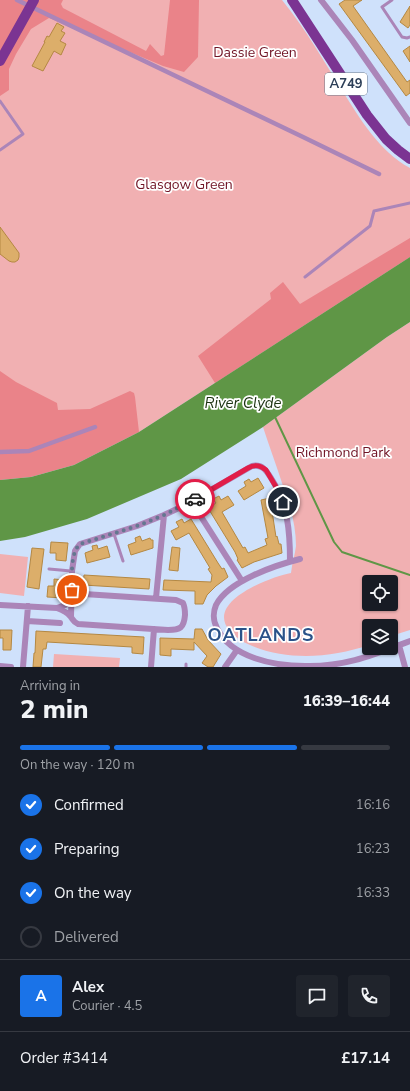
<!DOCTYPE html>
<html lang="en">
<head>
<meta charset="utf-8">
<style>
	body { margin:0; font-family:"Nunito Sans",sans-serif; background:#20242c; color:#f1f3f6; height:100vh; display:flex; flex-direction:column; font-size:15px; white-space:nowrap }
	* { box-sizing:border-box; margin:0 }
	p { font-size:13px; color:#9ea1a6 }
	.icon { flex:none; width:22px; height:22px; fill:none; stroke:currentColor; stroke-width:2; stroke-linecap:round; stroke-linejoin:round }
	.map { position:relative; height:667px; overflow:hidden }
	.side { display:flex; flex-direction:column; background:#171b24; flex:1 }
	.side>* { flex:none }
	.controls { position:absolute; left:362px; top:575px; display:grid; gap:8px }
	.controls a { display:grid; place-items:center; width:36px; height:36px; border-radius:4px; background:#171b24; box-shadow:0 1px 3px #0004; font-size:20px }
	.pin { position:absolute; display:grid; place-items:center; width:34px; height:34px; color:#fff; margin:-17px; border:2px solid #fff; border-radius:50%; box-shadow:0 1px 4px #0007 }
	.courier { position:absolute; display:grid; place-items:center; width:40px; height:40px; margin:-20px; border:3px solid #e11d48; border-radius:50%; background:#fff; color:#222; box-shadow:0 1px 5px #0007 }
	.summary em { font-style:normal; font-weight:800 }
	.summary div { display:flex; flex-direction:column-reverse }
	.summary { display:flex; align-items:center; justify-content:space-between; height:68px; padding:0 20px }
	h1 { font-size:26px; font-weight:800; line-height:30px }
	.bar { display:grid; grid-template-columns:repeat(4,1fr); gap:6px 4px; align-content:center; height:48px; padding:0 20px }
	.bar i { height:5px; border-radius:3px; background:#363941 }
	.bar .active { background:#1a73e8 }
	.bar p { grid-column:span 4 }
	.line { display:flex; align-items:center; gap:10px; padding:0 20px; border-top:1px solid #363941 }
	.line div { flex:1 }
	.round { display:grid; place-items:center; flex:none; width:42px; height:42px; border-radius:4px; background:#20242c }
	ol { padding:0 20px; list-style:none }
	li { display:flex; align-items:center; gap:12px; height:44px }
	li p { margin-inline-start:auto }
	li .icon { padding:4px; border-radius:50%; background:#1a73e8; color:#fff; stroke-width:4 }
	li:last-child { color:#9ea1a6 }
	li i { width:22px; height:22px; border:2px solid #363941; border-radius:50% }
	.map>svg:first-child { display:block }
	.green { fill:#f1b0b2; fill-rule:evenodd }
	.forest { fill:#ea8389 }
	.water { fill:#5f9646 }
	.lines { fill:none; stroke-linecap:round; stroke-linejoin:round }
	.stream { stroke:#5f9646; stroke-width:2 }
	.building { fill:#dcae6a; stroke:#b48843 }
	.service { stroke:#ab85b8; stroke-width:3 }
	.pedestrian { stroke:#ab85b8; stroke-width:4.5 }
	.minor { stroke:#ab85b8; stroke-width:6 }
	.primary { stroke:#7b3492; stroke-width:10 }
	.done { stroke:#647790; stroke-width:4; stroke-dasharray:0 7.2 }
	.route { stroke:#e11d48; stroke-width:5 }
	.labels { text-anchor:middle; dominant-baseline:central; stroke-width:3.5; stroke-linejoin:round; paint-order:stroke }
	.shield { fill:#fff; stroke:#6b7889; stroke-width:1 }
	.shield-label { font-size:13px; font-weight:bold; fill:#2b3e57 }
	.park-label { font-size:14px; fill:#701425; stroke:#fff }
	.water-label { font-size:15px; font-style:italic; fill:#1d3312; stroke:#fff }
	.district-label { font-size:18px; font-weight:bold; letter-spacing:1px; fill:#2a5289; stroke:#fff }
</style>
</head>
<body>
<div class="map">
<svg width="410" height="667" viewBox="0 0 410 667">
	<rect width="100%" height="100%" fill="#cfe1fb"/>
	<path class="green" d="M0,0H282C305,28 323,60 342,90C360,119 379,151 410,168V257L139,432L0,480Z
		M410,322V630L391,636V626H369V645C331,658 287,661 250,645C243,642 235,637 230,631C204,602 270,577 291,573C292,563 295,555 296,546C296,523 289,503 282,483C276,464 269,446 263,427L387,337ZM369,582H391V604H369Z
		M0,554L28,557L24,596L0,593Z
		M54,654L120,658L119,667H53Z"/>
	<path class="forest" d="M0,0H63L61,4L63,8L146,51L150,44L161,56L164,55L170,0H199L198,57L184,72L163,66L49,18L31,29L16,54L9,69V90L0,96Z
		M410,238V257L215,383L198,356L271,299L270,293L283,282L300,304Z
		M0,371L16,382L57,403L58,410L90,409L130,391L134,393L135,397L139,432L74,465L31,477L0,480Z"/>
	<path class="water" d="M410,257V322L387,337L263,427L181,479L87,519L25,537L0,541V480L31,477L74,465L139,432Z"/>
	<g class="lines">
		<path class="stream" d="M275,417L334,542L342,552L410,575"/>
	</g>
	<path class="building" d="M345,0H362L353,6L407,82L410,80V93L406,96L339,4Z
		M410,6V25L408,28L400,22Z
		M57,23L64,27L61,31L65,33L60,41L66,44L61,55L54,51L43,71L32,66L45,42H44L47,36L49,37Z
		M410,46V62L403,51Z
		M0,227L19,253V257L18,260L15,262H12L9,261L0,254Z
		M258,478L264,488L244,500L238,491L246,486L244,482L249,479L251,482Z
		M219,496L221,500L228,496L234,505L222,512L243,548L245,547L248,553L267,545L265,539L268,538L261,500L270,498L276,537L277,536L279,544H281L282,553L254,562L242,568L237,560L238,559L235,552L208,508L216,503L213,499Z
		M182,519L184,523L191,519L218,563L222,569L224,568L228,577L216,586L207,595L203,604H195V591L163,590L164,580L211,582L212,575L208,569L210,568L189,533L176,540L171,531L179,527L176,522Z
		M140,536L142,541L150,538L151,540H153V548L131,555L128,545L136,542L135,538Z
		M51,542L68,543L66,561L56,560V553H50Z
		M97,545L98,549L107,546L110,557L87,563L85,553L93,550L92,546Z
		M172,547L180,548L178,571L169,570Z
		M32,548L44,549L39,589L27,587Z
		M84,575L150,579L149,589L83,585Z
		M54,579L65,580L64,598L47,597L48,586H54Z
		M195,629H202L208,640L221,654L213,667H208L202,663L207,656L194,642V650L171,649V656L160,655V638L194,639Z
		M0,630H12L11,650H3V638H0Z
		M36,631L144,637L143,654L132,653V647L47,642L46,649H43L41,667H33L34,653H35Z"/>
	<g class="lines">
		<path class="service" d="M392,0L382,7L402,37L407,38L410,37
			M0,101L23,134L0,150
			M305,277L370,226L374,211L410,203
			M114,534L123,561
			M49,569L71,571
			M186,667V664"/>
		<path class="pedestrian" d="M17,0L303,137L379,174
			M0,452L29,451L95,427"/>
		<path class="minor" d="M321,0L352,40L410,123
			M191,501L242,581
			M300,559C276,565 228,581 216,605C213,612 213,621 217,628C231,658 275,666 305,666C345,667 373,655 410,641
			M156,598L164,515
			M0,605L57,608L65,605L78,596L84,594L176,600L183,603C185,607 185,610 185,615C184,628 180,630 168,630L78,624C73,622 73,619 70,616C67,612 62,610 57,608
			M71,617L72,571L75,551L77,548L80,544L137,526L164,515L183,506L252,466C262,464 266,470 271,478C288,504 290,532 290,561
			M27,621L60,623
			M399,645L405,667
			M0,666L11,667
			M23,667L28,606
			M151,667L154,629
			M225,667L237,650"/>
		<path class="primary" d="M292,0L367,115L386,139L398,150L410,159
			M0,61L34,0"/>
	</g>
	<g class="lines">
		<path class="done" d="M72,590C72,577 70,553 80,544L137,526L164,515L195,499"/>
		<path class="route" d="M195,499L248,468C255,464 260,465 266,470L279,492L283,502"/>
	</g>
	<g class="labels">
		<rect class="shield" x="325" y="73" width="42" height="22" rx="3"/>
		<g class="shield-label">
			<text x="346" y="84">A749</text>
		</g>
		<g class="park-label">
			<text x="255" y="52">Dassie Green</text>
			<text x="184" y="184">Glasgow Green</text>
			<text x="343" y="452">Richmond Park</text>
		</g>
		<g class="water-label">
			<text x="243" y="403">River Clyde</text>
		</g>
		<g class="district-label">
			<text x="261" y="635">OATLANDS</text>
		</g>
	</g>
</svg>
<div class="controls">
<a><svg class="icon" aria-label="locate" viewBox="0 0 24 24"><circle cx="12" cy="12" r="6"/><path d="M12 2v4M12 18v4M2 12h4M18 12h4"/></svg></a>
<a><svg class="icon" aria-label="layers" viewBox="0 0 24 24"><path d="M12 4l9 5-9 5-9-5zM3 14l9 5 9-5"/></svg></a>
</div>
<div class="pin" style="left:72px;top:590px;background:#ea580c"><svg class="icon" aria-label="bag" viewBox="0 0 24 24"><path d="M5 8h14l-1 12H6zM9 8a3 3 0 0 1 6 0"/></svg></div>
<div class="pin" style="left:283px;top:502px;background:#1f2937"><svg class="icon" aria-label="home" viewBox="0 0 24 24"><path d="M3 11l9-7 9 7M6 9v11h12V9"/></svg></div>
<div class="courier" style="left:195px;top:499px"><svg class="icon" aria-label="car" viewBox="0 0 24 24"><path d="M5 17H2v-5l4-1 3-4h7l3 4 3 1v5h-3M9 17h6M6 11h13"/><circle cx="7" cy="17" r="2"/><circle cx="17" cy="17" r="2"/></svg></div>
</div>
<section class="side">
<div class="summary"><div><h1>2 min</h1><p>Arriving in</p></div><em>16:39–16:44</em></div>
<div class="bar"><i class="active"></i><i class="active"></i><i class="active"></i><i></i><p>On the way · 120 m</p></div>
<ol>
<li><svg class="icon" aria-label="check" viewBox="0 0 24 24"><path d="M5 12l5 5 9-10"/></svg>Confirmed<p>16:16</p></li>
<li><svg class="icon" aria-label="check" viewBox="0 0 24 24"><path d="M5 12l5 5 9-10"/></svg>Preparing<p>16:23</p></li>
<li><svg class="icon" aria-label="check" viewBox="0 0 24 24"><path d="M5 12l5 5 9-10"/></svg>On the way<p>16:33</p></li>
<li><i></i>Delivered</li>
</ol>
<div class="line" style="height:72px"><b class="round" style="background:#1a73e8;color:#fff">A</b><div><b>Alex</b><p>Courier · 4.5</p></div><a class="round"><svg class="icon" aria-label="chat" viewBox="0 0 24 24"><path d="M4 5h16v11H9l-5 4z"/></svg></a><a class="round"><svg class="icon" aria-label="phone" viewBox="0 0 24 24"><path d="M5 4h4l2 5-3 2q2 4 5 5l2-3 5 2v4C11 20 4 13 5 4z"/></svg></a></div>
<div class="line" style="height:52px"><div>Order #3414</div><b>£17.14</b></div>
</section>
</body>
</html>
